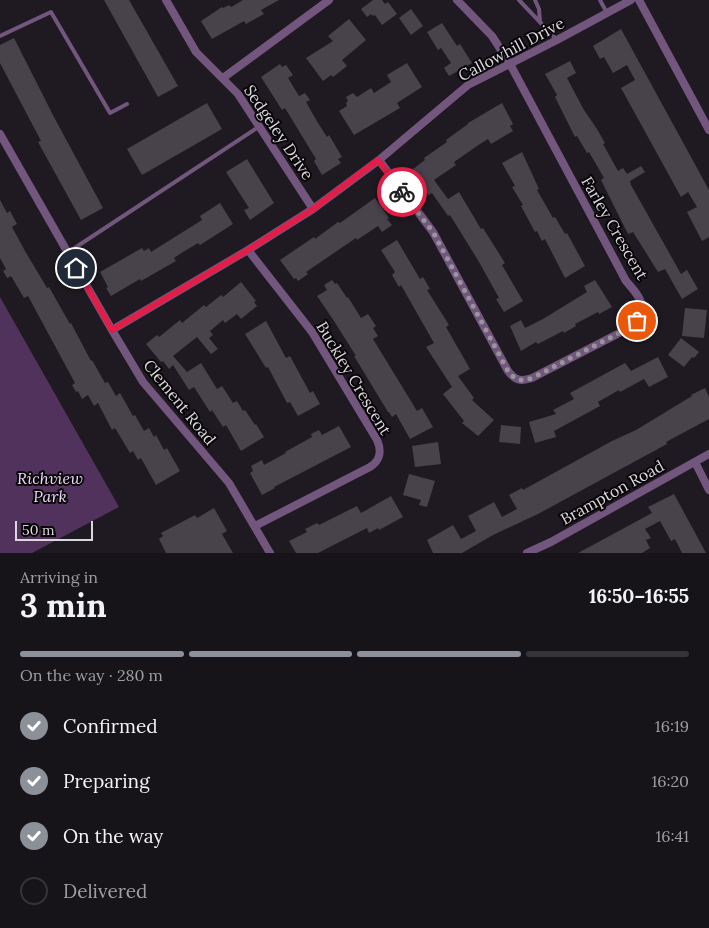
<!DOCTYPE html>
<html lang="en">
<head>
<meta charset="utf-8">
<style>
	body { margin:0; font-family:Lora,serif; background:#201d22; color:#f1f3f6; height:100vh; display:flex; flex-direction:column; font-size:19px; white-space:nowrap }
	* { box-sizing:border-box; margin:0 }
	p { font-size:16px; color:#9e9ea2 }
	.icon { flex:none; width:28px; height:28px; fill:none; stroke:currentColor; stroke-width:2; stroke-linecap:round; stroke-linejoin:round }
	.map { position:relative; height:553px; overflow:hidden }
	.details { display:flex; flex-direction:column; background:#171419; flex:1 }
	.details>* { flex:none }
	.scale { position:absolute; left:15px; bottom:12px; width:78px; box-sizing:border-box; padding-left:5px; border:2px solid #dbd8dd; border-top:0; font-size:14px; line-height:18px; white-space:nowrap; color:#dbd8dd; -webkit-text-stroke:4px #080609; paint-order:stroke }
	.pin { position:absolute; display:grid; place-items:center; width:42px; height:42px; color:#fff; margin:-21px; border:2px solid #fff; border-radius:50%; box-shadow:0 1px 5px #0007 }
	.courier { position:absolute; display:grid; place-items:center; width:50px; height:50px; margin:-25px; border:4px solid #e11d48; border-radius:50%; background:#fff; color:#222; box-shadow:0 1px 6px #0007 }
	.head em { font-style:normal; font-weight:700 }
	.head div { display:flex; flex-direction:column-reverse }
	.head { display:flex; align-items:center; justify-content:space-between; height:85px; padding:0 20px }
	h1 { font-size:32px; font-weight:700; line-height:38px }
	.bar { display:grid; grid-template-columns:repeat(4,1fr); gap:8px 5px; align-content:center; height:60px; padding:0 20px }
	.bar i { height:6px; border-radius:4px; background:#363338 }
	.bar .on { background:#8c9099 }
	.bar p { grid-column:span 4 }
	ol { padding:0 20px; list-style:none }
	li { display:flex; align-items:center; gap:15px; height:55px }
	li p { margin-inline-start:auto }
	li .icon { padding:5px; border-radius:50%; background:#8c9099; color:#fff; stroke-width:4 }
	li:last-child { color:#9e9ea2 }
	li i { width:28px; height:28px; border:2px solid #363338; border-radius:50% }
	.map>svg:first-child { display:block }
	.green { fill:#50325d }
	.building { fill:#48424a }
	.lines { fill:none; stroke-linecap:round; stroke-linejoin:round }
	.service { stroke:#72567e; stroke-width:4 }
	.minor { stroke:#72567e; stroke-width:8 }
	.done { stroke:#99969b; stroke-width:5; stroke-dasharray:0 9 }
	.route { stroke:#e11d48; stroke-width:6 }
	.labels { text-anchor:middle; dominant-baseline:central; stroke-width:4; stroke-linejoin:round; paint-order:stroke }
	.street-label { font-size:16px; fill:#dbd8dd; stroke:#080609 }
	.park-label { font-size:16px; font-style:italic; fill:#edd6f7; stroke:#080609 }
</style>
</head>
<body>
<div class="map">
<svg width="709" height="553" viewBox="0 0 709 553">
	<rect width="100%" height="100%" fill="#1f1a21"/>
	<path class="green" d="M0,297L119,507L32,553H0Z"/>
	<path class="building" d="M104,0H129L178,86L158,97Z
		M243,0H279L261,10L264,14L246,24L244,21L212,39L201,21L222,7L223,8L229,5L231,7Z
		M373,0H382L385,4L388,2L397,14L382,25L375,15L373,16L371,14L367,17L361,9Z
		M411,9L423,26L411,35L399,18Z
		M349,19L366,40L342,60L347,66L333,77L331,75L323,81L306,58L333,41L328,36Z
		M442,23L457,46L460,44L472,63L449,76L444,68L451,63L441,48L438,50L427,32Z
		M621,29L709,190V237L702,241L687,212L697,207L688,192L681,197L621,88L635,80L627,65L613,73L604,57L600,59L593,46Z
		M14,38L55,119L103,208L81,220L38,142L41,141L0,63V45Z
		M570,61L576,73L567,78L584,110L597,129L605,143L603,144L618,171L623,168L627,174L641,166L645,172L630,181L631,185L681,274L687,270L698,289L682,299L665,269L658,272L633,232L628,234L601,180L604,178L589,152L587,153L577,136L575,137L555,97L557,95L545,74Z
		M407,63L422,87L397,103L400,108L354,135L339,111L347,106L346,103L348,101L346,97L353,93L357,97L371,88L374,93L391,82L387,75Z
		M280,64L282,67L286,65L293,75L288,78L299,96L305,93L310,100L306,102L318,123L327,137L329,135L342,157L338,159L341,163L322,175L314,161L316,159L302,136L285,108L282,110L261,77Z
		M207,103L222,129L142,175L127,149Z
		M502,103L513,124L510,126L513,131L491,144L488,139L480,144L454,162L456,165L434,180L448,199L459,192L481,229L483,228L505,263L502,265L523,301L504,312L496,299L499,298L479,262L450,215L448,216L432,193L429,195L425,191L423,193L408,173L425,160L424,158L447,142L446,140L468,124V123Z
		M522,152L539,189L537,190L553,218L555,217L565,234L567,233L585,266L565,278L545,239L542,241L537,231L535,232L521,206L523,205L512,187L515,186L502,163Z
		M247,159L274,203L250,220L244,210L249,208L226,172Z
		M375,198L389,218L387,219L392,225L382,232L378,226L357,240L356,238L306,272L308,274L298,281L296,278L294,279L280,260L314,237L315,239L338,222L340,223Z
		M0,200L7,213L10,211L17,224L12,227L25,251L47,288L49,287L70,324L71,323L91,361L92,360L105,383L108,382L116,396L120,393L133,416L135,415L144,431L149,428L154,437L156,435L164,450L167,448L180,471L156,485L141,458L138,460L133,451L130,453L115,428L112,430L98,403L94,406L88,395L82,399L78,391L76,392L72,385L75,383L28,296L24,298L11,276L7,278L3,271L6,269L0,258Z
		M220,203L233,224L200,245L198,243L183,252L174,258L176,261L141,281L140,279L111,296L106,288L108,287L100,272L142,248L144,251L149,248L151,252L202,220L200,216Z
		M397,240L420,279L423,277L430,289L427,290L449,325L446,327L470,369L458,376L474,398L472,400L494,420L478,436L462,423L464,421L443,394L452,387L426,347L434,343L401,285L399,287L392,275L395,272L381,250Z
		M332,280L335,284L337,283L347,298L348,297L361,318L368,314L376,326L373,328L378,336L373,339L417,411L422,408L433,427L410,439L396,414L392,417L389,412H388L354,356H356L334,321L317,296L327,290L324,285Z
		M595,280L612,307L599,314L598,312L575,324L576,326L564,333L563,331L538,344L536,342L521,351L510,326L521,320L525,328L543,319L587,292L584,286Z
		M241,282L256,301L254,302L257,306L241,319L237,314L225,323L223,320L210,331L213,335L209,338L218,349L211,354L197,337L173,356L187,372L201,363L217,389L222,386L233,403L237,401L243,411L245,410L255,425L256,424L264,437L241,451L226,425L223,427L212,410L210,412L194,387L189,390L173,365L169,369L163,361L161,362L146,344L157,335L159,337L180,320L182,323L204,305L206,307L221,295L223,297Z
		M685,308L707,310L704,338L682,336Z
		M266,321L286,358L290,356L310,393L313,391L320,404L298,416L290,402L287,403L268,367L266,368L245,334Z
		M681,338L699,352L694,358L692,357L684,367L668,355Z
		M658,357L668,377L649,387L644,379L620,392L619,390L598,402L600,406L554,431L556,437L535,443L529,422L556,414L553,410L574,399L570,393L625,363L631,371Z
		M705,388L709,397V419L666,442L667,444L538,514L493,535L462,553H433L427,540L453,525L461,539L476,531L468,516L494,502L502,517L517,509L509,495L522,488L523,490L612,441L636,430L692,396L691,395Z
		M501,425L521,427L520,444L499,442Z
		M339,426L351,447L274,487L275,488L262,495L250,473L253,471L251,466L262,460L264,465L286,453L285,452L312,437L311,434L319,430L322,435Z
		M438,442L441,464L415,467L412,446Z
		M409,474L435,481L427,507L419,505L421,500L403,495Z
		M674,494L706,553H682L675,539L671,541L660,521L645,529L651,538L646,540L650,548L642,553H578L652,513L648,507Z
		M391,496L403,517L379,530L378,528L369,533L367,528L318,553H296L289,541L307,532L305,529L317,523L319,525L357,506L361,513Z
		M214,508L227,531L222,534L233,553H166L159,539L163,536L161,533L195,515L197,518Z"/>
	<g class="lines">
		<path class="service" d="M519,0L557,40
			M535,0L539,9L540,22
			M600,0L607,13
			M0,36L51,12L110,113L127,104
			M67,253L260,126"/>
		<path class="minor" d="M166,0L196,52L238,94L313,209
			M639,0L709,130
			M223,78L329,0
			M0,134L112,330L143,382L229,483L270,553
			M379,160L433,232L508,371C515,380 520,382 532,378L631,327C650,308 641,298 626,281L510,64L492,36L457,0
			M248,250L312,332L377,440C382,451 380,461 370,467L255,526
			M112,330L248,250L313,209L379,160L468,85L557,40L631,0
			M695,462L709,490
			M527,553L551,542L709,454"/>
	</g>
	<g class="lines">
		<path class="done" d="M402,192L433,232L508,371C515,380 520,382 532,378L631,327L637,321"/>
		<path class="route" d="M76,268L112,330L248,250L313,209L378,160L402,192"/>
	</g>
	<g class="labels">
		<g class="street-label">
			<text transform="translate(511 49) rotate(-28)">Callowhill Drive</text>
			<text transform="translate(279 132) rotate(56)">Sedgeley Drive</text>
			<text transform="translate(615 228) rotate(60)">Farley Crescent</text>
			<text transform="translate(354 378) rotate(59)">Buckley Crescent</text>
			<text transform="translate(180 402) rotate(51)">Clement Road</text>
			<text transform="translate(612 492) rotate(-29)">Brampton Road</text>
		</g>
		<g class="park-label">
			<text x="50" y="478">Richview<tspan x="50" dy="18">Park</tspan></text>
		</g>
	</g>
</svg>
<div class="scale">50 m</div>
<div class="pin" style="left:637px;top:321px;background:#ea580c"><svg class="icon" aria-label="bag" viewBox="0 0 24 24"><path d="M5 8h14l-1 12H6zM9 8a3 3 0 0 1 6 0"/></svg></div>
<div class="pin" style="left:76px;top:268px;background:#1f2937"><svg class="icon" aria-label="home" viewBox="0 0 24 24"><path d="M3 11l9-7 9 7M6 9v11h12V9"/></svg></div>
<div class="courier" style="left:402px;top:192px"><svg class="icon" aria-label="bike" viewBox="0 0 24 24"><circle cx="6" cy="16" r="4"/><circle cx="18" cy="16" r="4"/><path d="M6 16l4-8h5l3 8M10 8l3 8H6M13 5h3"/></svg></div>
</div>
<section class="details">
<div class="head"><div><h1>3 min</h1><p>Arriving in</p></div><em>16:50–16:55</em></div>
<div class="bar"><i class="on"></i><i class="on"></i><i class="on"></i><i></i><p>On the way · 280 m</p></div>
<ol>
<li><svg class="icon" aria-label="check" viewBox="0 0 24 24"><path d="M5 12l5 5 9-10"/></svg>Confirmed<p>16:19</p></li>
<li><svg class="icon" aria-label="check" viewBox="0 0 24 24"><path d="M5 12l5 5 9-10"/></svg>Preparing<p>16:20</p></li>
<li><svg class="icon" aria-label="check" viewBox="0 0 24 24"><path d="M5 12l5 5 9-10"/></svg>On the way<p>16:41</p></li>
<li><i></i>Delivered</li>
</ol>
</section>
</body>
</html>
